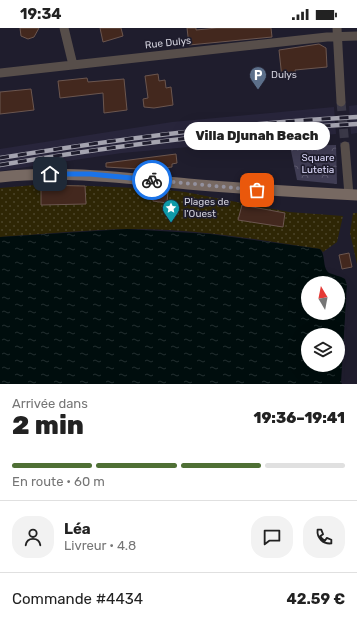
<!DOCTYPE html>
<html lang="fr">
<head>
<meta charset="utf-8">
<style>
	body { margin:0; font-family:Rubik,sans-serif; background:#f2f2f2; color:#222; height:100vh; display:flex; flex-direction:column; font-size:15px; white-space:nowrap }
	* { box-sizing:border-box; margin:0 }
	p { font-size:13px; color:#767676 }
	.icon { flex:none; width:22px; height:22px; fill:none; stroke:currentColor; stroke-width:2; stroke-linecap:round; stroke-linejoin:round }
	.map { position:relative; height:356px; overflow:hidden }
	.side { display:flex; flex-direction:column; background:#fff; flex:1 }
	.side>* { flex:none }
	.needle { width:26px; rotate:350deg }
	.tools { position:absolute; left:301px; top:248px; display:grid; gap:8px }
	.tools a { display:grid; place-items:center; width:44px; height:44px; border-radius:50%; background:#fff; box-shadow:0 4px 16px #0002; font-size:20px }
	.pin { position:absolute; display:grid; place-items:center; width:34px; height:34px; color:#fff; margin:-17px; border-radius:8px; box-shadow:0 2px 6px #0006 }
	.courier { position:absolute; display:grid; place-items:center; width:40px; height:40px; margin:-20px; border:3px solid #1a73e8; border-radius:50%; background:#fff; color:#222; box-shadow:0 1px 5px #0007 }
	.bubble { position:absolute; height:28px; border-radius:14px; background:#fff; box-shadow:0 4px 16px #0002; font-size:13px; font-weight:800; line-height:28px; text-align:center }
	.headline em { font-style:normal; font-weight:800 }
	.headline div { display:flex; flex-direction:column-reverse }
	.headline { display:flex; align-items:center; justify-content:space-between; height:68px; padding:0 12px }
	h1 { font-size:26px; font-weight:800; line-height:30px }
	.bar { display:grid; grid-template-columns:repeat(4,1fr); gap:6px 4px; align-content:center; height:48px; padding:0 12px }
	.bar i { height:5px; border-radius:3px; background:#e0e0e0 }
	.bar .selected { background:#4f7035 }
	.bar p { grid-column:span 4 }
	.line { display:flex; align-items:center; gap:10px; padding:0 12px; border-top:1px solid #e0e0e0 }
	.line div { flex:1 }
	.round { display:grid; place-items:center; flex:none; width:42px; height:42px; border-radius:16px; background:#f2f2f2 }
	.status { display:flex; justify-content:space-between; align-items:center; height:28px; padding:0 20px; background:#fff; direction:ltr }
	.status svg { height:11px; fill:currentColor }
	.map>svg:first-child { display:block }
	.built { fill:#28253b }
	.sand { fill:url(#sand-dots) }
	.park { fill:url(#park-crowns) }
	.water { fill:url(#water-ripples); fill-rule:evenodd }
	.pier { fill:#1f1d2d }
	.building { fill:#43281e; stroke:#6b564f }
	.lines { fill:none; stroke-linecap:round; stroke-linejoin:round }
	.minor-tunnel { stroke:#3a3847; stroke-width:9; stroke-dasharray:9 4.5; stroke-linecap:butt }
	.minor { stroke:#574e4a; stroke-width:9 }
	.secondary { stroke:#776962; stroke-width:11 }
	.rail-casing { stroke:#a5a4b0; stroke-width:4.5 }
	.rail { stroke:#1f1d2d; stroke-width:3; stroke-dasharray:9; stroke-linecap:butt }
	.done { stroke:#93919e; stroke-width:4; stroke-dasharray:0 7.2 }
	.route { stroke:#1a73e8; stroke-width:5 }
	.labels { text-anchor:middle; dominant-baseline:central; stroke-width:3.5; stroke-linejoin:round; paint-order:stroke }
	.street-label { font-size:10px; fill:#d1d0db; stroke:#1f1d2d }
	.poi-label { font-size:10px; fill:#d1d0db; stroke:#1f1d2d; text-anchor:start }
	.park-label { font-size:10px; fill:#dedbfc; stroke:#1f1d2d }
</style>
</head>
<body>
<div class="status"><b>19:34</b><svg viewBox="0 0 49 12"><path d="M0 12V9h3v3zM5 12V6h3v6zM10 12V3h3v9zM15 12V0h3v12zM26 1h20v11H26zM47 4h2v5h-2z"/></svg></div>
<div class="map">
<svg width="357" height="356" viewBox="0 0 357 356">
	<defs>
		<pattern id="sand-dots" width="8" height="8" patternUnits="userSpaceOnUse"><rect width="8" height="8" fill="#2e2605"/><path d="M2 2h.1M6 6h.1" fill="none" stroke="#4b4429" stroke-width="1.8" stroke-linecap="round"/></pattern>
		<pattern id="park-crowns" width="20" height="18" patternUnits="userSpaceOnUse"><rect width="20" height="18" fill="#403d54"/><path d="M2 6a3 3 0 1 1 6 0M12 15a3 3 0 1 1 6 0" fill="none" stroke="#5b586c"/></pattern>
		<pattern id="water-ripples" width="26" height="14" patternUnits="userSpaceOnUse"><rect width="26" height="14" fill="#000d0d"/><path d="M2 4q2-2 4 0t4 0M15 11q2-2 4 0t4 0" fill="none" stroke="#242f30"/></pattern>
	</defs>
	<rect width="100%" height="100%" fill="#1f1d2d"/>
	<path class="built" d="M357,77V105L351,106L349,78Z
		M334,79L336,106L122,125L0,143V121L172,94Z"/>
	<path class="sand" d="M46,156L158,161L185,164L289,184L343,188L337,214L323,224L320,221C256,211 191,200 127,201C85,202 42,206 0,209V160Z
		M353,185H357V236L350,205Z"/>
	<path class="park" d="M336,117L337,156L297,152L290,118Z"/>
	<path class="water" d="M127,201L210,206L320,221C326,227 322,240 329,245C334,247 340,248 345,251L347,257L342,356H0V209ZM308,255H338V285H308ZM308,307H338V337H308Z"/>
	<path class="pier" d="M349,256L344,356H342L341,354L347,257Z"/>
	<path class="building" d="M20,0H39L34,9L28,11L21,8Z
		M100,0H121L123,8L103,14Z
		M187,0H196V2L217,0H271L272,9L189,17Z
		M319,16L326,20L327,39L295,42L296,49L282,50L279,22Z
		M158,46L159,53L165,52L166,60L171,59L173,77L154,80L144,79L143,71L148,70L145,48Z
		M87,50L88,54L124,51L127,82L104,85L103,65L60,70L58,53Z
		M31,61L34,82L0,86V64Z
		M176,126L177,135L172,136V139L156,141L155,137L139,139V141L106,139V135Z
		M41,157L85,158L86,176L41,177Z
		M154,161L168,163L167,175L153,173Z
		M242,177L285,185L283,199L238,192Z
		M349,225L352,239L342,241L339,227Z"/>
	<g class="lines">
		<path class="minor-tunnel" d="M341,74L345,118"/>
		<path class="minor" d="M64,0L73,37
			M337,0L341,74
			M0,45L327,9L357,8
			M345,118L349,167"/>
		<path class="secondary" d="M0,149C63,142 125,150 188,156C244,161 300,164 357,167"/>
		<g class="rail-casing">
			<path id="rail" d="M0,130C118,111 237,95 357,89
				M0,137C118,117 237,102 357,96"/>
		</g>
		<use href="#rail" class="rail"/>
	</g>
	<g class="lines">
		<path class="done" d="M152,152L257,162"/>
		<path class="route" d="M50,146H90L152,152"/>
	</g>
	<defs>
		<g id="parking-pin" transform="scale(0.9)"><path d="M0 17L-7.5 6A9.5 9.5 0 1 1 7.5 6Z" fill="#5c6f8a" stroke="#1f1d2d"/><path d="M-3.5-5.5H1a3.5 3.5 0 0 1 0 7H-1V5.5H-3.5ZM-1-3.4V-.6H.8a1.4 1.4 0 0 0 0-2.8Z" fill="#fff"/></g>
		<g id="sight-pin" transform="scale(0.9)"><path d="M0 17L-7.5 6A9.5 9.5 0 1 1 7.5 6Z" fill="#0f9aa8" stroke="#1f1d2d"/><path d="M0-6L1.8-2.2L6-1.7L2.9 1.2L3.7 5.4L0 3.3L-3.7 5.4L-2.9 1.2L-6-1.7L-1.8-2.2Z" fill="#fff"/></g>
	</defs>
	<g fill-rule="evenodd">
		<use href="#parking-pin" x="258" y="47"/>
		<use href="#sight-pin" x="171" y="180"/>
	</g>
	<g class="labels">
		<g class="street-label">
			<text transform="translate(168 15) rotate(-6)">Rue Dulys</text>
		</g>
		<g class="poi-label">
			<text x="271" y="47">Dulys</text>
			<text x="184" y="174">Plages de<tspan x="184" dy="12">l'Ouest</tspan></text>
		</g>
		<g class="park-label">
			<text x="318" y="130">Square<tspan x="318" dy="12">Lutetia</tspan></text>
		</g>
	</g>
</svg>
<div class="tools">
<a><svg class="needle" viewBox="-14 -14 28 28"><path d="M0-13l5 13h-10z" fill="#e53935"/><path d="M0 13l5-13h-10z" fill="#767676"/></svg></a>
<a><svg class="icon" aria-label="layers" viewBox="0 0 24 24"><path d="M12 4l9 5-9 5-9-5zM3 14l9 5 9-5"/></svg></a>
</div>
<div class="pin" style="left:257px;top:162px;background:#ea580c"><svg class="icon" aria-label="bag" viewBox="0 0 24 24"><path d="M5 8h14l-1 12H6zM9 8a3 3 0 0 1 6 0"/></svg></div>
<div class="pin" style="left:50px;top:146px;background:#1f2937"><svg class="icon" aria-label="home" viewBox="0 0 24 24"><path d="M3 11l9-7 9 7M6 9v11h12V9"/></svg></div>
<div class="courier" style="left:152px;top:152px"><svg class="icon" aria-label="bike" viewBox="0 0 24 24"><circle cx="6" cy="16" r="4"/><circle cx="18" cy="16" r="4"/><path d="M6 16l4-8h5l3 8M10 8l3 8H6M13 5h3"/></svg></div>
<div class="bubble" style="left:184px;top:94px;width:146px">Villa Djunah Beach</div>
</div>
<section class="side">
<div class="headline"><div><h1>2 min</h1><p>Arrivée dans</p></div><em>19:36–19:41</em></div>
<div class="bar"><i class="selected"></i><i class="selected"></i><i class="selected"></i><i></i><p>En route · 60 m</p></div>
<div class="line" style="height:72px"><a class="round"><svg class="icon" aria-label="person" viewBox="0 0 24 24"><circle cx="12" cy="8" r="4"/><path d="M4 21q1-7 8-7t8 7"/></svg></a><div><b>Léa</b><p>Livreur · 4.8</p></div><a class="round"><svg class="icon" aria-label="chat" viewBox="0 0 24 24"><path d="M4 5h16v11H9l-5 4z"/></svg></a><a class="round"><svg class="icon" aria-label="phone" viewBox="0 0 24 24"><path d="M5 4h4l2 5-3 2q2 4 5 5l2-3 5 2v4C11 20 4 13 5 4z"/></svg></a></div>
<div class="line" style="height:52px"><div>Commande #4434</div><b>42.59 €</b></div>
</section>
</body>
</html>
